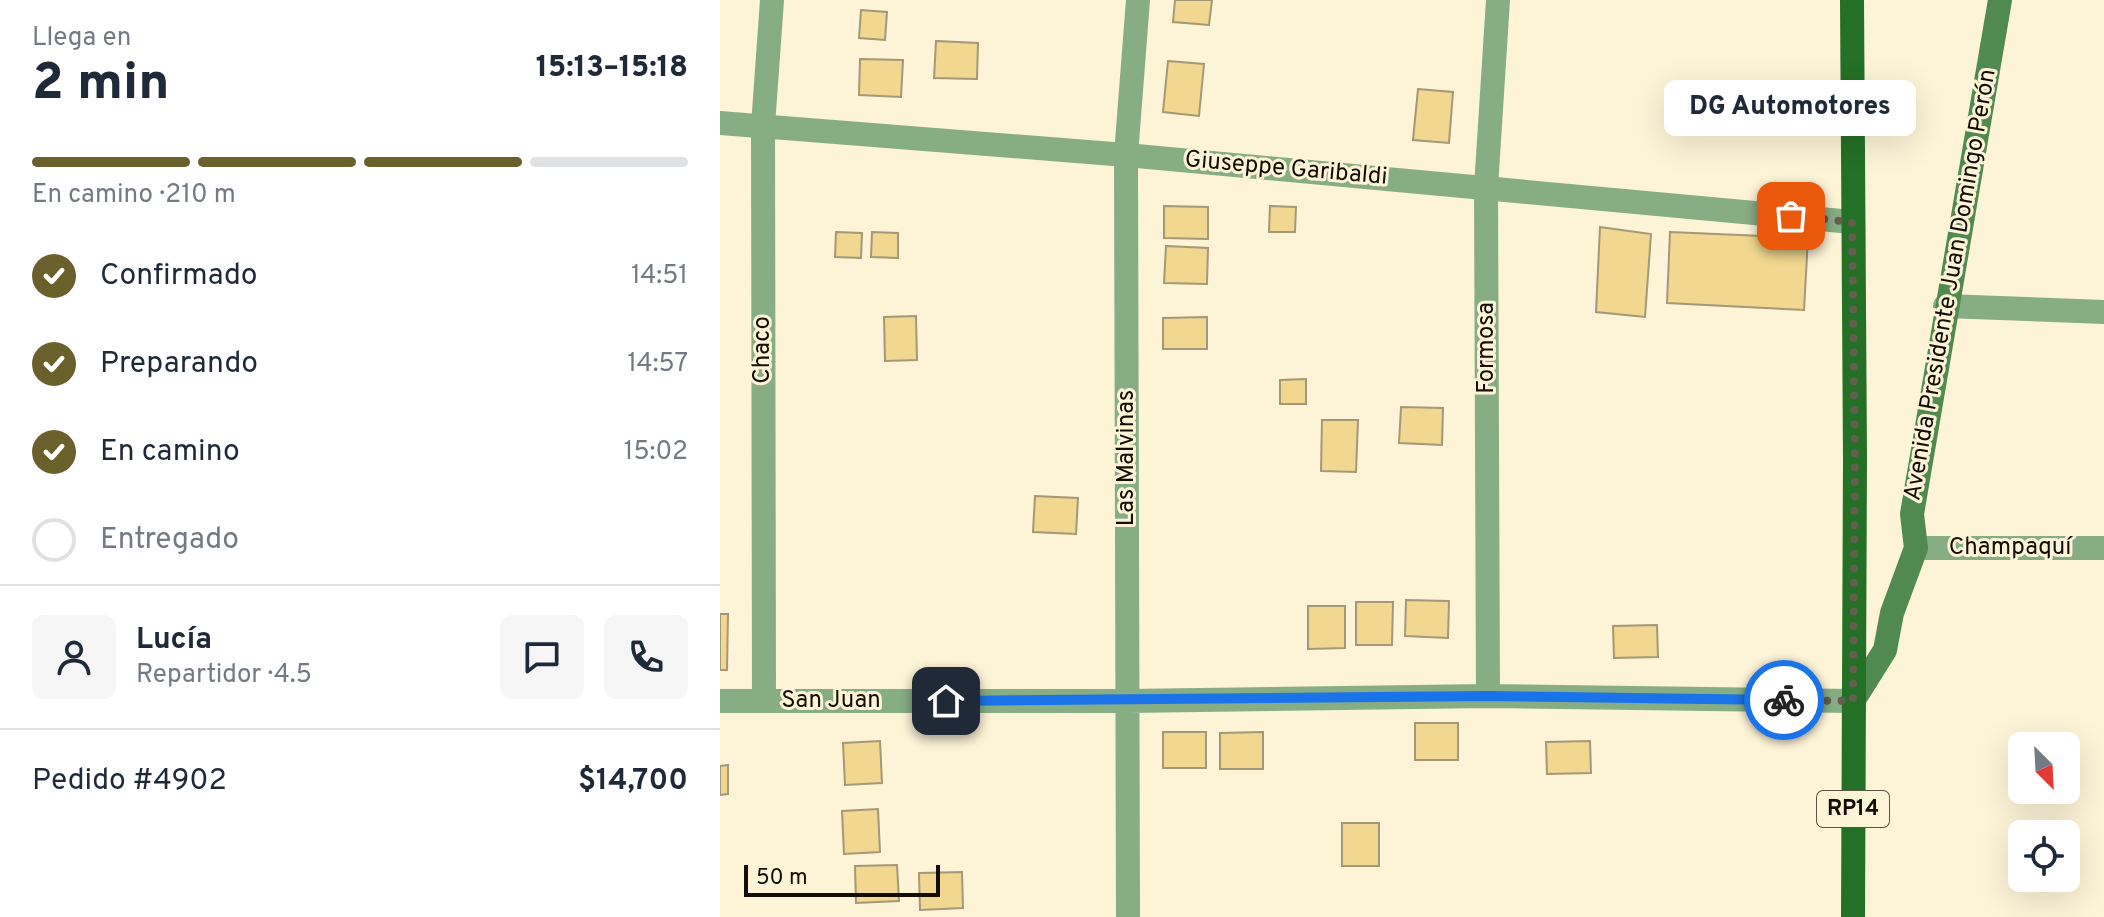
<!DOCTYPE html>
<html lang="es">
<head>
<meta charset="utf-8">
<style>
	body { margin:0; font-family:Overpass,sans-serif; background:#f6f6f7; color:#1f2937; height:100vh; display:flex; flex-direction:column; font-size:30px; white-space:nowrap }
	* { box-sizing:border-box; margin:0 }
	p { font-size:26px; color:#747a83 }
	.icon { flex:none; width:44px; height:44px; fill:none; stroke:currentColor; stroke-width:2; stroke-linecap:round; stroke-linejoin:round }
	.map { position:relative; flex:1; overflow:hidden }
	.side { display:flex; flex-direction:column; background:#fff; width:720px }
	.side>* { flex:none }
	.needle { width:52px; rotate:156deg }
	.fabs { position:absolute; left:1288px; top:732px; display:grid; gap:16px }
	.fabs a { display:grid; place-items:center; width:72px; height:72px; border-radius:12px; background:#fff; box-shadow:0 8px 32px #0002; font-size:40px }
	.scale { position:absolute; left:24px; bottom:20px; width:196px; box-sizing:border-box; padding-left:8px; border:4px solid #120e04; border-top:0; font-size:22px; line-height:28px; white-space:nowrap; color:#120e04; -webkit-text-stroke:6px #fdf3d7; paint-order:stroke }
	.pin { position:absolute; display:grid; place-items:center; width:68px; height:68px; color:#fff; margin:-34px; border-radius:16px; box-shadow:0 4px 12px #0006 }
	.courier { position:absolute; display:grid; place-items:center; width:80px; height:80px; margin:-40px; border:6px solid #1a73e8; border-radius:50%; background:#fff; color:#222; box-shadow:0 2px 10px #0007 }
	.bubble { position:absolute; height:56px; border-radius:12px; background:#fff; box-shadow:0 8px 32px #0002; font-size:26px; font-weight:800; line-height:56px; text-align:center }
	.summary em { font-style:normal; font-weight:800 }
	.summary div { display:flex; flex-direction:column-reverse }
	.summary { display:flex; align-items:center; justify-content:space-between; height:136px; padding:0 32px }
	h1 { font-size:52px; font-weight:800; line-height:60px }
	.bar { display:grid; grid-template-columns:repeat(4,1fr); gap:12px 8px; align-content:center; height:96px; padding:0 32px }
	.bar i { height:10px; border-radius:6px; background:#e0e1e3 }
	.bar .active { background:#6a602c }
	.bar p { grid-column:span 4 }
	.line { display:flex; align-items:center; gap:20px; padding:0 32px; border-top:2px solid #e0e1e3 }
	.line div { flex:1 }
	.round { display:grid; place-items:center; flex:none; width:84px; height:84px; border-radius:12px; background:#f6f6f7 }
	ol { padding:0 32px; list-style:none }
	li { display:flex; align-items:center; gap:24px; height:88px }
	li p { margin-inline-start:auto }
	li .icon { padding:8px; border-radius:50%; background:#6a602c; color:#fff; stroke-width:4 }
	li:last-child { color:#747a83 }
	li i { width:44px; height:44px; border:4px solid #e0e1e3; border-radius:50% }
	main { display:flex; flex:1; min-height:0 }
	.map>svg:first-child { display:block }
	.building { fill:#f1d78f; stroke:#a39877; stroke-width:2 }
	.lines { fill:none; stroke-linecap:round; stroke-linejoin:round }
	.street { stroke:#87ad85; stroke-width:24 }
	.secondary { stroke:#518a50; stroke-width:24 }
	.primary { stroke:#247026; stroke-width:24 }
	.done { stroke:#645e4e; stroke-width:8; stroke-dasharray:0 14.4 }
	.route { stroke:#1a73e8; stroke-width:10 }
	.labels { text-anchor:middle; dominant-baseline:central; stroke-width:6; stroke-linejoin:round; paint-order:stroke }
	.shield { fill:#fdf3d7; stroke:#585343; stroke-width:2 }
	.shield-label { font-size:22px; font-weight:bold; fill:#120e04 }
	.street-label { font-size:24px; fill:#120e04; stroke:#fdf3d7 }
</style>
</head>
<body>
<main>
<section class="side">
<div class="summary"><div><h1>2 min</h1><p>Llega en</p></div><em>15:13–15:18</em></div>
<div class="bar"><i class="active"></i><i class="active"></i><i class="active"></i><i></i><p>En camino · 210 m</p></div>
<ol>
<li><svg class="icon" aria-label="check" viewBox="0 0 24 24"><path d="M5 12l5 5 9-10"/></svg>Confirmado<p>14:51</p></li>
<li><svg class="icon" aria-label="check" viewBox="0 0 24 24"><path d="M5 12l5 5 9-10"/></svg>Preparando<p>14:57</p></li>
<li><svg class="icon" aria-label="check" viewBox="0 0 24 24"><path d="M5 12l5 5 9-10"/></svg>En camino<p>15:02</p></li>
<li><i></i>Entregado</li>
</ol>
<div class="line" style="height:144px"><a class="round"><svg class="icon" aria-label="person" viewBox="0 0 24 24"><circle cx="12" cy="8" r="4"/><path d="M4 21q1-7 8-7t8 7"/></svg></a><div><b>Lucía</b><p>Repartidor · 4.5</p></div><a class="round"><svg class="icon" aria-label="chat" viewBox="0 0 24 24"><path d="M4 5h16v11H9l-5 4z"/></svg></a><a class="round"><svg class="icon" aria-label="phone" viewBox="0 0 24 24"><path d="M5 4h4l2 5-3 2q2 4 5 5l2-3 5 2v4C11 20 4 13 5 4z"/></svg></a></div>
<div class="line" style="height:104px"><div>Pedido #4902</div><b>$14,700</b></div>
</section>
<div class="map">
<svg width="1384" height="917" viewBox="0 0 1384 917">
	<rect width="100%" height="100%" fill="#fdf3d7"/>
	<path class="building" d="M455,0H492L489,25L453,22Z
		M141,10L167,12L165,40L139,38Z
		M216,41L258,43L257,79L214,78Z
		M140,59L183,60L181,97L139,95Z
		M448,61L484,64L479,116L443,112Z
		M698,89L733,92L729,143L693,140Z
		M444,206L488,207V239L444,238Z
		M550,206L576,207L575,232H549Z
		M880,227L931,234L925,317L876,312Z
		M116,232L142,233L141,258L115,257Z
		M152,232L178,233V258L151,257Z
		M950,232L1088,238L1084,310L947,303Z
		M446,246L488,248L487,284L444,283Z
		M196,316L197,360L165,361L164,317Z
		M487,317V349H443V318Z
		M586,379V404H560V380Z
		M681,407L723,408L722,445L679,443Z
		M602,420H638L636,472L601,471Z
		M315,496L358,498L356,534L313,532Z
		M686,600L729,601L728,638L685,636Z
		M636,602H673L672,645H636Z
		M588,606H625V648L588,649Z
		M0,614H8L7,670H0Z
		M937,625L938,657L894,658L893,626Z
		M695,723H738V760H695Z
		M443,732H486V768H443Z
		M543,732V769H500V733Z
		M160,741L162,783L125,785L123,743Z
		M870,741L871,773L827,774L826,742Z
		M8,765V794L0,795V766Z
		M158,809L160,852L124,854L122,811Z
		M622,823H659V866H622Z
		M177,865L179,901L136,903L135,866Z
		M242,872L243,908L200,910L199,873Z"/>
	<g class="lines">
		<path class="street" d="M0,123L406,155L1132,222
			M1225,306L1384,312
			M1196,548H1384
			M768,696L766,187L778,0
			M0,701H408L768,696L1133,701
			M44,701L43,126L52,0
			M408,917L406,155L418,0"/>
		<path class="secondary" d="M1133,701L1165,650L1172,613L1196,548L1192,514L1280,0"/>
		<path class="primary" d="M1132,0L1135,458L1133,917"/>
	</g>
	<g class="lines">
		<path class="done" d="M1064,700L1133,701L1135,458L1132,222L1071,216"/>
		<path class="route" d="M226,701L768,696L1064,700"/>
	</g>
	<g class="labels">
		<rect class="shield" x="1097" y="791" width="72" height="36" rx="6"/>
		<g class="shield-label">
			<text x="1133" y="809">RP14</text>
		</g>
		<g class="street-label">
			<text transform="translate(566 169) rotate(5)">Giuseppe Garibaldi</text>
			<text transform="translate(1231 285) rotate(-80)">Avenida Presidente Juan Domingo Perón</text>
			<text transform="translate(767 348) rotate(-90)">Formosa</text>
			<text transform="translate(43 350) rotate(-90)">Chaco</text>
			<text transform="translate(407 458) rotate(-90)">Las Malvinas</text>
			<text x="1290" y="548">Champaquí</text>
			<text x="111" y="701">San Juan</text>
		</g>
	</g>
</svg>
<div class="fabs">
<a><svg class="needle" viewBox="-14 -14 28 28"><path d="M0-13l5 13h-10z" fill="#e53935"/><path d="M0 13l5-13h-10z" fill="#747a83"/></svg></a>
<a><svg class="icon" aria-label="locate" viewBox="0 0 24 24"><circle cx="12" cy="12" r="6"/><path d="M12 2v4M12 18v4M2 12h4M18 12h4"/></svg></a>
</div>
<div class="scale">50 m</div>
<div class="pin" style="left:1071px;top:216px;background:#ea580c"><svg class="icon" aria-label="bag" viewBox="0 0 24 24"><path d="M5 8h14l-1 12H6zM9 8a3 3 0 0 1 6 0"/></svg></div>
<div class="pin" style="left:226px;top:701px;background:#1f2937"><svg class="icon" aria-label="home" viewBox="0 0 24 24"><path d="M3 11l9-7 9 7M6 9v11h12V9"/></svg></div>
<div class="courier" style="left:1064px;top:700px"><svg class="icon" aria-label="bike" viewBox="0 0 24 24"><circle cx="6" cy="16" r="4"/><circle cx="18" cy="16" r="4"/><path d="M6 16l4-8h5l3 8M10 8l3 8H6M13 5h3"/></svg></div>
<div class="bubble" style="left:944px;top:80px;width:252px">DG Automotores</div>
</div>
</main>
</body>
</html>
